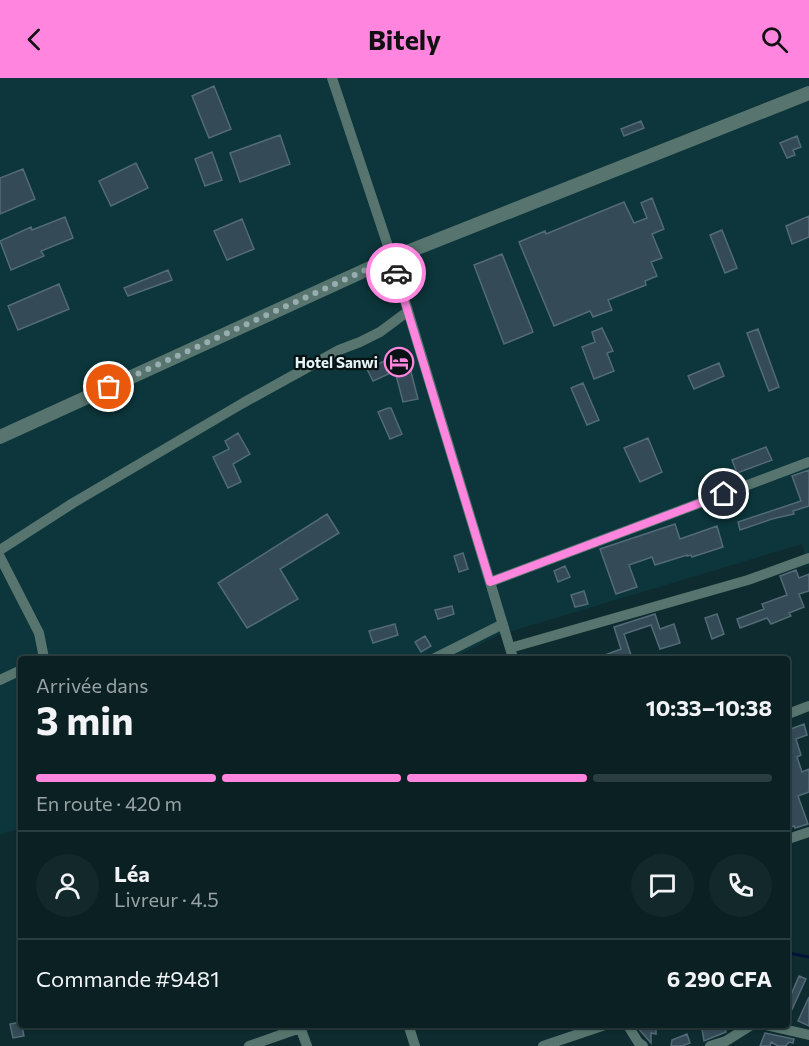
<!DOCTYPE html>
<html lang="fr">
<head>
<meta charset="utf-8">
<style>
	body { margin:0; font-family:Commissioner,sans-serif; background:#13282b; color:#f1f3f6; height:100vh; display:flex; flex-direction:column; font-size:22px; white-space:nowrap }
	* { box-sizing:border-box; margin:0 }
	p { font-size:20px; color:#99a3a6 }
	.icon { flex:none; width:33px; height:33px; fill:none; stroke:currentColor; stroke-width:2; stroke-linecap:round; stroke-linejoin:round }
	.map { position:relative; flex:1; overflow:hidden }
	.sheet { position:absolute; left:18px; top:578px; width:772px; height:372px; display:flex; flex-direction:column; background:#0a2023; border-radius:6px; box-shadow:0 2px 4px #0004,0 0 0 2px #2a3e41 }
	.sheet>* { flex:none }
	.pin { position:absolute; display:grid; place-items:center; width:51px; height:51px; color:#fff; margin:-26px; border:3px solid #fff; border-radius:50%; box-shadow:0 2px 6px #0007 }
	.courier { position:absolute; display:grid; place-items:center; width:60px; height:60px; margin:-30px; border:4px solid #ff85df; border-radius:50%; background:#fff; color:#222; box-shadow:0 2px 8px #0007 }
	.headline em { font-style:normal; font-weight:700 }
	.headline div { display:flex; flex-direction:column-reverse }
	.headline { display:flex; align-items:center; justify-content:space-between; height:102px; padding:0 18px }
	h1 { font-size:39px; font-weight:700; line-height:45px }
	.bar { display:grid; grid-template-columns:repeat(4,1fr); gap:9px 6px; align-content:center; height:72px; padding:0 18px }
	.bar i { height:8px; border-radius:4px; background:#2a3e41 }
	.bar .current { background:#ff85df }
	.bar p { grid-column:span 4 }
	.line { display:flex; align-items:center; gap:15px; padding:0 18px; border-top:2px solid #2a3e41 }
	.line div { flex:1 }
	.round { display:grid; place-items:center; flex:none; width:63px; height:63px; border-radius:32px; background:#13282b }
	header { display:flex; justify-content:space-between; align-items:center; height:78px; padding:0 18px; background:#ff85df; color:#111; font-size:27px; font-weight:700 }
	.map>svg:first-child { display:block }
	.built { fill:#0c363b }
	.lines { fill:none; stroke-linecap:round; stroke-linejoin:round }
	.stream { stroke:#001339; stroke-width:3 }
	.building { fill:#344a57; stroke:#536a77; stroke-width:1.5 }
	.minor { stroke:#57756e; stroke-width:10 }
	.tertiary { stroke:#57756e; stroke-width:14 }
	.done { stroke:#98adb0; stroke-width:6; stroke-dasharray:0 10.8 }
	.route { stroke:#ff85df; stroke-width:8 }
	.labels { text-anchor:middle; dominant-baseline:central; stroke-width:4.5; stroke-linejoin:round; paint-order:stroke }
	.poi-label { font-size:15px; font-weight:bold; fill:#e3f3f6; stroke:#061213; text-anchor:end }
</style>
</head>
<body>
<header><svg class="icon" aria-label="back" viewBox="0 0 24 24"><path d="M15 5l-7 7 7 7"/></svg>Bitely<svg class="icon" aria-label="search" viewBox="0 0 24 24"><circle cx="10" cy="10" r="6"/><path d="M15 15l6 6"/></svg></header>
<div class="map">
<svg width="809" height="968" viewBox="0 0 809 968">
	<rect width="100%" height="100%" fill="#0e2b2f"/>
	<path class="built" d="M0,0H809V490L802,466L499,557L453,580H21V750L0,757Z"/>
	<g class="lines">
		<path class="stream" d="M788,875L809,879"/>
	</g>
	<path class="building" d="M214,8L231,51L209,60L192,18Z
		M641,43L644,50L624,58L621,51Z
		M280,57L290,86L240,104L230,75Z
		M797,58L801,69L793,72L795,77L787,80L780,65Z
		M212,74L222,102L205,108L195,81Z
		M136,85L148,110L111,128L99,103Z
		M23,91L35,121L0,136V100Z
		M652,120L664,151L652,156L662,180L651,184L657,198L645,203L646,207L608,222L612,232L593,239L590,233L554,248L519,164L545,153L546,156L624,124L634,145L647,140L641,125Z
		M809,138V159L792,166L786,148Z
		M65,139L73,160L41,173L44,178L11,192L0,163L31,149L32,152Z
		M242,141L254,171L227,182L214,153Z
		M722,152L737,190L725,195L710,157Z
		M502,176L533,254L504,266L474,187Z
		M168,192L172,202L128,218L124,210Z
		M59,206L69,231L18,252L8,228Z
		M602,250L613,273L607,275L614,293L594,301L582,269L595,264L592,254Z
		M758,251L779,309L769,313L747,255Z
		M404,274L409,286L418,321L403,324L395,293L373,303L367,291Z
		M719,285L724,298L694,311L688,298Z
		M583,305L599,342L587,347L571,310Z
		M388,330H391L402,356L390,361L378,334Z
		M238,355L250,376L233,386L241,404L228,410L213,379L229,371L225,363Z
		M648,360L662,394L640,404L624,370Z
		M766,369L772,382L737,395L732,382Z
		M809,392V428L793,433L794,436L772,441L740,452L738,444L801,423L792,398Z
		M327,436L339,455L280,491L298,521L247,550L218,505Z
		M675,446L680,461L717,448L723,469L692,479L691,477L687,478V477L655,487L652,479L629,487L637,509L616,516L600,471Z
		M463,475L468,491L459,494L454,478Z
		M565,488L570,499L558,504L554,493Z
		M796,492L799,500L809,496V513L799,516L804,529L789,535L791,538L771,546L767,540L740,550L737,541L764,531L762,526L787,517L780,498Z
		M584,513L588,526L575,529L571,517Z
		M452,528L454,536L438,541L435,532Z
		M655,536L660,551L674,546L680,565L660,571L651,547L624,556L632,580H597L621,571L614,549Z
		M717,536L724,556L712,561L705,540Z
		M395,546L398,557L373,565L369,553Z
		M425,558L431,568L421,574L415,564Z
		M804,646L807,657L796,661L801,677L797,679L802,694L809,691V714L798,718L808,746L795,750L794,748L788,750V652Z
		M799,898L806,901L788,940V924Z
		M809,919V948L798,943Z
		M21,944L24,958L13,960L10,946Z
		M644,946L656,947V956L651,955V965L638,950L644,949Z
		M714,948V951L725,949L726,954L704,963L702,951Z
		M765,955L794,961L793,965L789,964L786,968H778L771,964L770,968H760Z
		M687,956L690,965L682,968H671L672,962Z"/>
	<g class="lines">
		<path class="minor" d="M332,0L392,180L513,580
			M0,472L73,425L243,325L339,272L360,264L380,254L407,234
			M0,479L39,555L44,580
			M490,504L809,384
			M510,570L748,502L809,480
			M435,580L503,546
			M0,602L21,592
			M788,636L809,628
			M788,761L809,754
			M299,946L307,968
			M408,946L415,968
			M627,946L638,964L643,968
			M761,946L809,957
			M249,968L300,950
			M543,968L608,946
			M710,968L726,963L753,946"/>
		<path class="tertiary" d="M0,359L392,180L809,15"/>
	</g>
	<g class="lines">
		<path class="done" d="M109,309L392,180L396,195"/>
		<path class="route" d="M396,195L490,504L724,416"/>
	</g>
	<defs>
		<g id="hotel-ring" transform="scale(1.5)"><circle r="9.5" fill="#061213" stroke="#ff85df" stroke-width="1.5"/><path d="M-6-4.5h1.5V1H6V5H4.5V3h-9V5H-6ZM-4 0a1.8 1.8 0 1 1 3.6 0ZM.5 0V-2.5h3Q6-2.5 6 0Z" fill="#ff85df"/></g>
	</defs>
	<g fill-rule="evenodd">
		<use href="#hotel-ring" x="399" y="284"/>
	</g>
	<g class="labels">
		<g class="poi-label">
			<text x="378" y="284">Hotel Sanwi</text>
		</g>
	</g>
</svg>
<div class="pin" style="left:109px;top:309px;background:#ea580c"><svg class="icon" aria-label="bag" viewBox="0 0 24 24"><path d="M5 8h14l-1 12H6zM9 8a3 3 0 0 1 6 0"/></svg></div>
<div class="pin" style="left:724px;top:416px;background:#1f2937"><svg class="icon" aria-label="home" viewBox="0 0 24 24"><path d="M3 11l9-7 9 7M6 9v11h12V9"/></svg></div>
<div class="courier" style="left:396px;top:195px"><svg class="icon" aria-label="car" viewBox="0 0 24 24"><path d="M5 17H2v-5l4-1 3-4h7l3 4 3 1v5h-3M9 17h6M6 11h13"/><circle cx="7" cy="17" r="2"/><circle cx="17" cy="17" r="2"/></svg></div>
<section class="sheet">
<div class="headline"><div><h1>3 min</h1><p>Arrivée dans</p></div><em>10:33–10:38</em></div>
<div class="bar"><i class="current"></i><i class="current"></i><i class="current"></i><i></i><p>En route · 420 m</p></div>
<div class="line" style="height:108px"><a class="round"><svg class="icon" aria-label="person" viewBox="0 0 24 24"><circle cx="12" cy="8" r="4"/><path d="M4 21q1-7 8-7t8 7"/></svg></a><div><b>Léa</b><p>Livreur · 4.5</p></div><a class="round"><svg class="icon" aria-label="chat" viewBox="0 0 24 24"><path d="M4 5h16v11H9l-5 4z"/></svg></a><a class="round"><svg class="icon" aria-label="phone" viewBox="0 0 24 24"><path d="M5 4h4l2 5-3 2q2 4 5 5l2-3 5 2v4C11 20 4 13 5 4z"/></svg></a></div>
<div class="line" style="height:78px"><div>Commande #9481</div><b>6 290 CFA</b></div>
</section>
</div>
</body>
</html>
